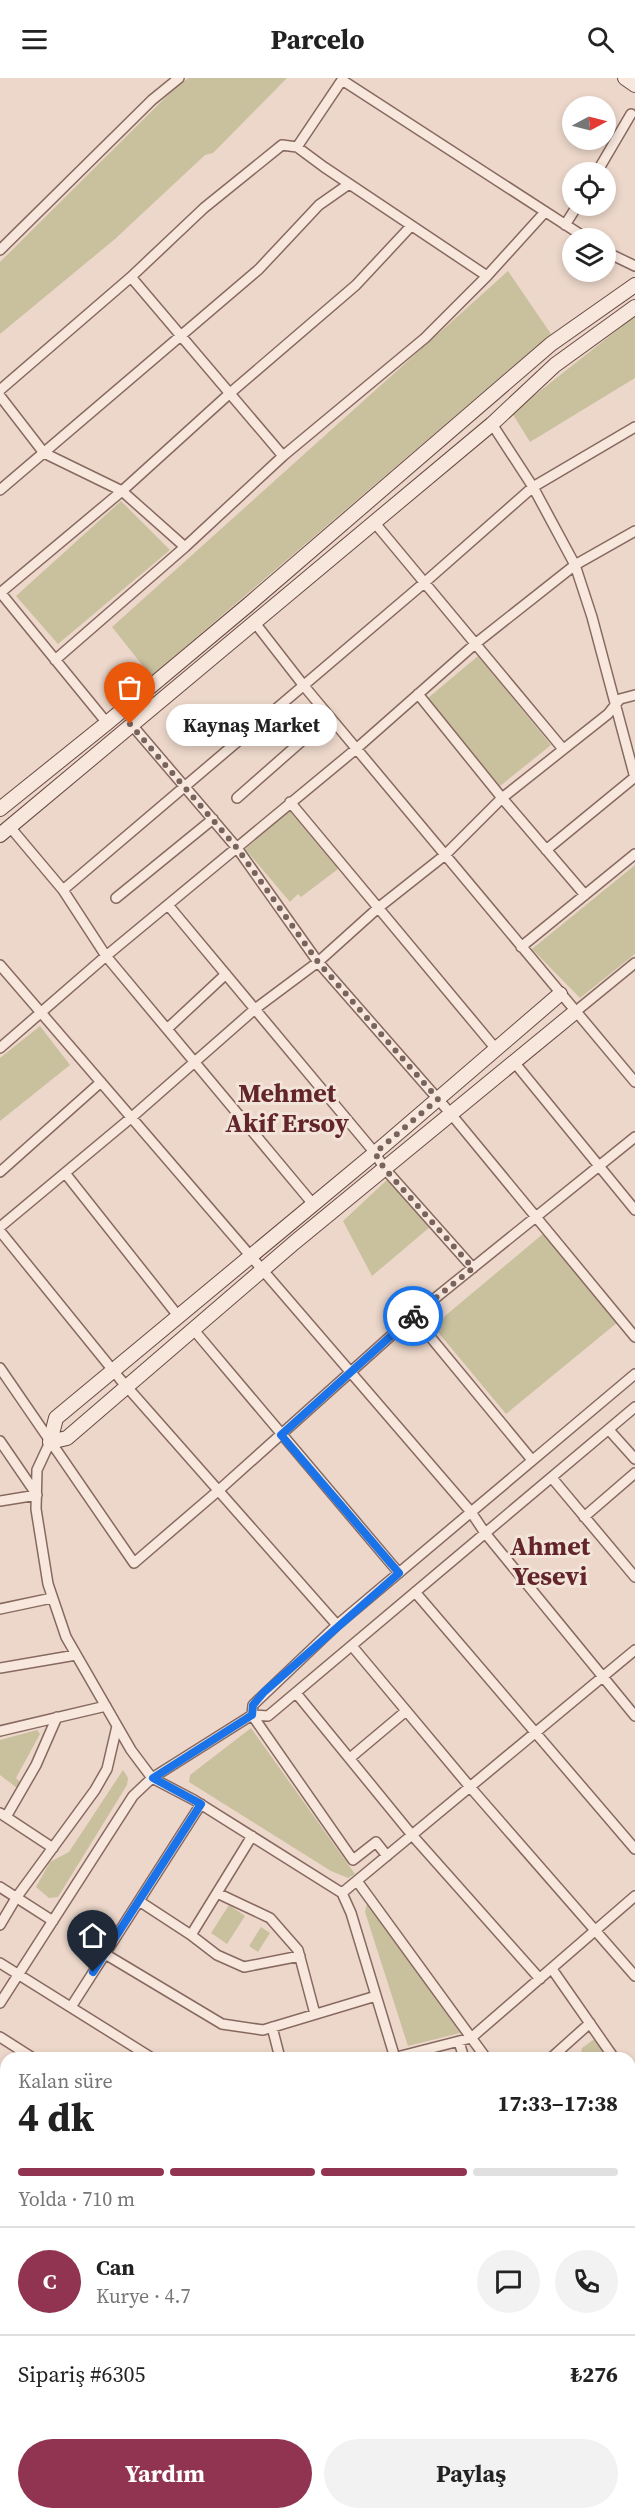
<!DOCTYPE html>
<html lang="tr">
<head>
<meta charset="utf-8">
<style>
	body { margin:0; font-family:"Source Serif 4",serif; background:#f2f2f2; color:#222; height:100vh; display:flex; flex-direction:column; font-size:22px; white-space:nowrap }
	* { box-sizing:border-box; margin:0 }
	p { font-size:20px; color:#767676 }
	.icon { flex:none; width:33px; height:33px; fill:none; stroke:currentColor; stroke-width:2; stroke-linecap:round; stroke-linejoin:round }
	.map { position:relative; flex:1; overflow:hidden }
	.panel { position:absolute; left:0px; top:1974px; width:636px; height:468px; display:flex; flex-direction:column; background:#fff; border-radius:18px 18px 0 0; box-shadow:0 3px 9px #0003 }
	.panel>* { flex:none }
	.needle { width:39px; rotate:83deg }
	.buttons { position:absolute; left:562px; top:18px; display:grid; gap:12px }
	.buttons a { display:grid; place-items:center; width:54px; height:54px; border-radius:50%; background:#fff; box-shadow:0 3px 9px #0003; font-size:30px }
	.pin { position:absolute; display:grid; place-items:center; width:51px; height:51px; color:#fff; margin:-62px -26px; border-radius:50% 50% 50% 0; rotate:-45deg; box-shadow:0 0 6px #0007 }
	.pin .icon { rotate:45deg }
	.courier { position:absolute; display:grid; place-items:center; width:60px; height:60px; margin:-30px; border:4px solid #1a73e8; border-radius:50%; background:#fff; color:#222; box-shadow:0 2px 8px #0007 }
	.bubble { position:absolute; height:42px; border-radius:21px; background:#fff; box-shadow:0 3px 9px #0003; font-size:20px; font-weight:700; line-height:42px; text-align:center }
	.head em { font-style:normal; font-weight:700 }
	.head div { display:flex; flex-direction:column-reverse }
	.head { display:flex; align-items:center; justify-content:space-between; height:102px; padding:0 18px }
	h1 { font-size:39px; font-weight:700; line-height:45px }
	.bar { display:grid; grid-template-columns:repeat(4,1fr); gap:9px 6px; align-content:center; height:72px; padding:0 18px }
	.bar i { height:8px; border-radius:4px; background:#e0e0e0 }
	.bar .on { background:#913451 }
	.bar p { grid-column:span 4 }
	.line { display:flex; align-items:center; gap:15px; padding:0 18px; border-top:2px solid #e0e0e0 }
	.line div { flex:1 }
	.round { display:grid; place-items:center; flex:none; width:63px; height:63px; border-radius:32px; background:#f2f2f2 }
	.cta { display:flex; gap:12px; margin-top:auto; padding:12px 18px }
	.cta a { flex:1; height:69px; border-radius:36px; background:#913451; color:#fff; font-size:24px; font-weight:700; line-height:69px; text-align:center }
	.cta a+a { background:#f2f2f2; color:#222 }
	header { display:flex; justify-content:space-between; align-items:center; height:78px; padding:0 18px; background:#fff; font-size:27px; font-weight:700 }
	.map>svg:first-child { display:block }
	.green { fill:#c9c19e }
	.lines { fill:none; stroke-linecap:round; stroke-linejoin:round }
	.street-casing { stroke:#876960; stroke-width:12 }
	.secondary-casing { stroke:#694a43; stroke-width:16 }
	.street { stroke:#f7e7dd; stroke-width:9 }
	.secondary { stroke:#f7e7dd; stroke-width:14 }
	.done { stroke:#78645d; stroke-width:6; stroke-dasharray:0 10.8 }
	.route { stroke:#1a73e8; stroke-width:8 }
	.labels { text-anchor:middle; dominant-baseline:central; stroke-width:6; stroke-linejoin:round; paint-order:stroke }
	.district-label { font-size:26px; font-weight:bold; fill:#62252b; stroke:#f3e4d9 }
</style>
</head>
<body>
<header><svg class="icon" aria-label="menu" viewBox="0 0 24 24"><path d="M4 6h16M4 12h16M4 18h16"/></svg>Parcelo<svg class="icon" aria-label="search" viewBox="0 0 24 24"><circle cx="10" cy="10" r="6"/><path d="M15 15l6 6"/></svg></header>
<div class="map">
<svg width="635" height="2442" viewBox="0 0 635 2442">
	<rect width="100%" height="100%" fill="#ecd7ca"/>
	<path class="green" d="M188,0H287L213,75L205,77L115,161L0,256V184L173,12Z
		M508,193L551,256L151,598L112,549Z
		M635,238V300L530,364L512,335Z
		M121,423L170,472L58,566L16,518Z
		M478,578L551,667L500,708L428,620Z
		M290,733L338,791L301,819L298,816L290,824L245,771Z
		M635,787V876L580,920L532,871Z
		M40,948L70,987L0,1043V980Z
		M389,1100L430,1149L372,1198L343,1143Z
		M544,1155L618,1244L506,1336L433,1248Z
		M251,1650L355,1796L348,1800L331,1793L189,1704L190,1697Z
		M37,1652L40,1656L16,1700L20,1704L17,1710L0,1697V1662Z
		M123,1692L128,1700L127,1707L58,1819L49,1820L36,1809L50,1784L69,1774Z
		M367,1825L460,1955L408,1968L365,1834Z
		M229,1827L245,1838L227,1866L211,1855Z
		M261,1849L270,1855L258,1874L249,1868Z
		M593,1962L596,1963L609,1980H586L581,1975L582,1970Z
		M635,2380V2442H551L550,2436H630V2381Z"/>
	<g class="lines">
		<g class="street-casing">
			<path id="street" d="M297,69L342,2L586,160
				M597,94L631,36
				M565,147L577,128
				M0,172L152,22L179,0
				M606,174L635,188
				M131,199L283,378
				M0,312L131,199L204,130L282,67L297,69L324,89L487,198L545,134
				M0,318L44,375L122,413L185,469
				M492,346L533,409L575,487L592,539L635,700
				M0,412L259,191L319,127L349,106
				M374,444L563,671
				M0,514L107,645
				M0,515L122,413L229,316L356,207L411,148
				M255,545L304,608L635,1004
				M55,582L185,469L283,378L425,260L487,198
				M418,616L502,720L585,817
				M131,646L237,770L318,884L451,1036L635,1259
				M237,720L329,639
				M290,724L496,971
				M10,749L63,812L106,878L313,1126
				M546,772L635,699
				M63,812L424,505L533,409L635,349
				M116,820L213,741
				M168,827L375,1075L384,1090L473,1190
				M521,869L635,776
				M0,887L471,1434L485,1455L635,1638
				M575,934L635,885
				M167,951L226,896
				M0,970L106,878L356,671L475,566L575,487L635,453
				M514,984L635,1132
				M0,1094L101,1004
				M65,1095L179,1239
				M0,1149L132,1039L255,931L318,884L378,830L445,777L502,720L608,636L620,621L635,617
				M0,1153L120,1301L337,1547
				M413,1238L532,1382
				M193,1251L399,1495
				M0,1290L134,1485L219,1412L413,1238L635,1059
				M609,1352L635,1381
				M0,1363L37,1417L0,1423
				M50,1364L37,1392L36,1431L48,1506L66,1559L131,1672L152,1700L194,1722L342,1815L351,1835L395,1980
				M552,1400L635,1499
				M584,1439L635,1395
				M415,1514L635,1771
				M0,1531L52,1520
				M352,1568L470,1709L635,1898
				M0,1590L76,1577
				M296,1615L412,1757L540,1901
				M0,1653L106,1628
				M350,1680L406,1633
				M0,1735L53,1770
				M6,1739L36,1687L57,1639
				M387,1778L376,1764L353,1782L252,1637L253,1627L337,1547L635,1296
				M357,1803L486,1980
				M0,1809L53,1843
				M217,1815L270,1840L298,1872L315,1936
				M342,1815L635,1572
				M139,1823L191,1857L217,1877L244,1889L300,1878
				M0,1847L16,1820L95,1712L107,1691L117,1648
				M191,1857L252,1758
				M105,1876L222,1946L263,1952L376,1918
				M0,1885L152,1980
				M552,1891L614,1980
				M0,1925L133,1718L152,1700L252,1637L268,1638L635,1329
				M71,1929L201,1726
				M272,1949L280,1980
				M0,1959L33,1980
				M459,1964L464,1980
				M393,1980L471,1960L635,1818
				M551,1980L590,1945
				M630,2003L635,2010
				M0,2044L6,2035
				M630,2051L635,2057
				M630,2090L635,2084
				M0,2115L6,2119
				M630,2153L635,2158
				M0,2160L6,2151
				M0,2168L6,2172
				M630,2221L635,2219
				M0,2277L6,2267
				M630,2282L635,2281
				M0,2359L6,2362
				M0,2393L6,2383
				M299,2436L302,2442
				M454,2436L455,2442
				M531,2436L533,2442"/>
		</g>
		<g class="secondary-casing">
			<path id="secondary" d="M625,0L635,7
				M0,731L107,645L248,527L551,266L635,207
				M0,757L492,346L555,287L635,229
				M560,916L375,1075L56,1340L50,1364L67,1360L295,1164L575,934
				M630,2349L635,2347
				M630,2369L635,2367
				M0,2432L16,2442
				M345,2442L363,2436
				M396,2442L414,2436"/>
		</g>
		<use href="#street" class="street"/>
		<use href="#secondary" class="secondary"/>
	</g>
	<g class="lines">
		<path class="done" d="M130,646L237,770L318,884L438,1021L375,1075L384,1090L473,1190L413,1238"/>
		<path class="route" d="M93,1894L201,1726L153,1700L252,1637L253,1627L264,1614L399,1495L281,1357L413,1238"/>
	</g>
	<g class="labels">
		<g class="district-label">
			<text x="287" y="1015">Mehmet<tspan x="287" dy="30">Akif Ersoy</tspan></text>
			<text x="550" y="1468">Ahmet<tspan x="550" dy="30">Yesevi</tspan></text>
		</g>
	</g>
</svg>
<div class="buttons">
<a><svg class="needle" viewBox="-14 -14 28 28"><path d="M0-13l5 13h-10z" fill="#e53935"/><path d="M0 13l5-13h-10z" fill="#767676"/></svg></a>
<a><svg class="icon" aria-label="locate" viewBox="0 0 24 24"><circle cx="12" cy="12" r="6"/><path d="M12 2v4M12 18v4M2 12h4M18 12h4"/></svg></a>
<a><svg class="icon" aria-label="layers" viewBox="0 0 24 24"><path d="M12 4l9 5-9 5-9-5zM3 14l9 5 9-5"/></svg></a>
</div>
<div class="pin" style="left:130px;top:646px;background:#ea580c"><svg class="icon" aria-label="bag" viewBox="0 0 24 24"><path d="M5 8h14l-1 12H6zM9 8a3 3 0 0 1 6 0"/></svg></div>
<div class="pin" style="left:93px;top:1894px;background:#1f2937"><svg class="icon" aria-label="home" viewBox="0 0 24 24"><path d="M3 11l9-7 9 7M6 9v11h12V9"/></svg></div>
<div class="courier" style="left:413px;top:1238px"><svg class="icon" aria-label="bike" viewBox="0 0 24 24"><circle cx="6" cy="16" r="4"/><circle cx="18" cy="16" r="4"/><path d="M6 16l4-8h5l3 8M10 8l3 8H6M13 5h3"/></svg></div>
<div class="bubble" style="left:166px;top:626px;width:171px">Kaynaş Market</div>
<section class="panel">
<div class="head"><div><h1>4 dk</h1><p>Kalan süre</p></div><em>17:33–17:38</em></div>
<div class="bar"><i class="on"></i><i class="on"></i><i class="on"></i><i></i><p>Yolda · 710 m</p></div>
<div class="line" style="height:108px"><b class="round" style="background:#913451;color:#fff">C</b><div><b>Can</b><p>Kurye · 4.7</p></div><a class="round"><svg class="icon" aria-label="chat" viewBox="0 0 24 24"><path d="M4 5h16v11H9l-5 4z"/></svg></a><a class="round"><svg class="icon" aria-label="phone" viewBox="0 0 24 24"><path d="M5 4h4l2 5-3 2q2 4 5 5l2-3 5 2v4C11 20 4 13 5 4z"/></svg></a></div>
<div class="line" style="height:78px"><div>Sipariş #6305</div><b>₺276</b></div>
<div class="cta"><a>Yardım</a><a>Paylaş</a></div>
</section>
</div>
</body>
</html>
